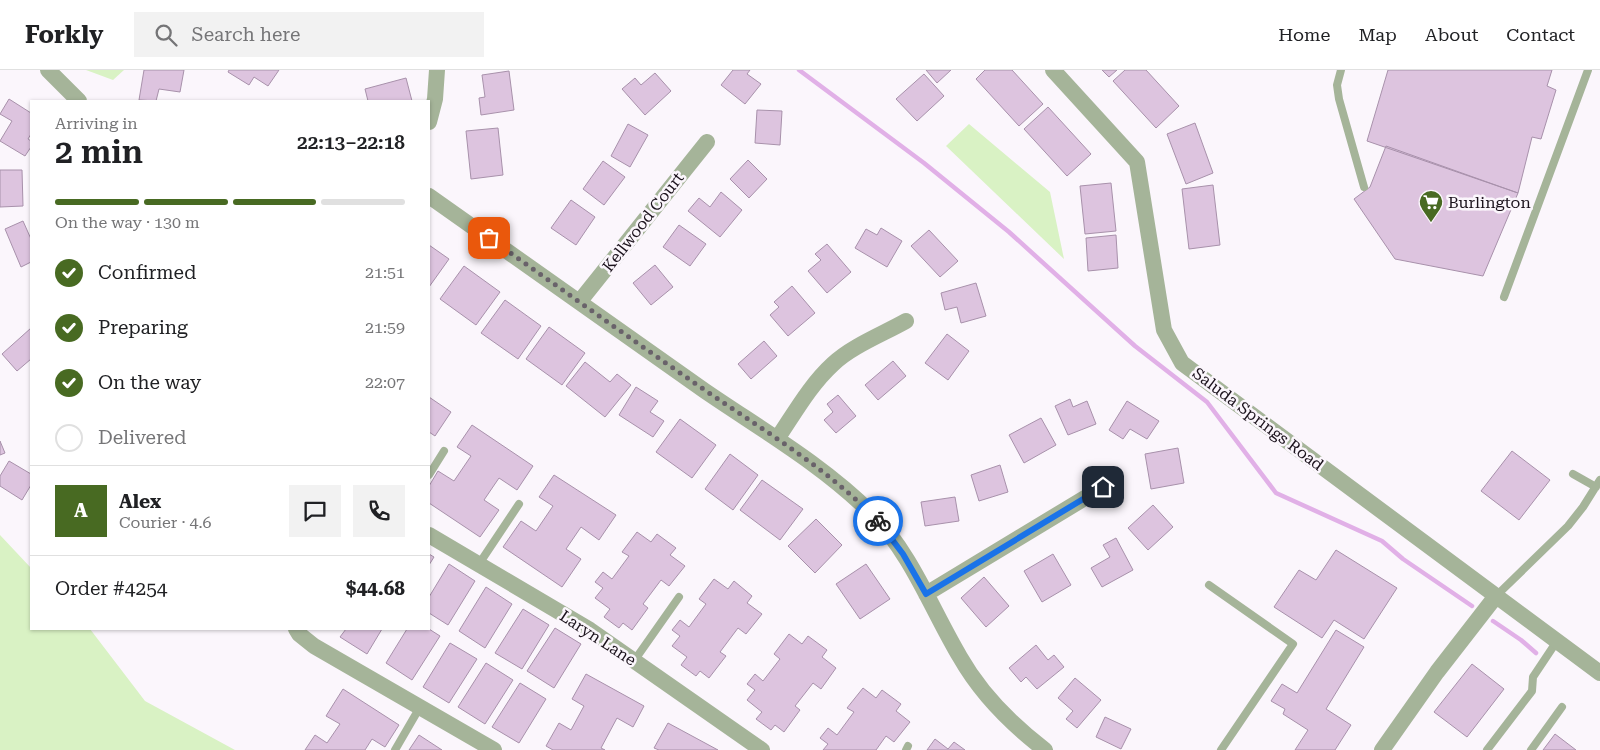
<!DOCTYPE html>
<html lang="en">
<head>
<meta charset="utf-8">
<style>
	body { margin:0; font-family:"Roboto Serif",serif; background:#f2f2f2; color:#202124; height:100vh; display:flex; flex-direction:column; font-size:19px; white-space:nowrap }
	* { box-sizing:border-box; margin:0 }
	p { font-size:16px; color:#757577 }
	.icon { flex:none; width:28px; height:28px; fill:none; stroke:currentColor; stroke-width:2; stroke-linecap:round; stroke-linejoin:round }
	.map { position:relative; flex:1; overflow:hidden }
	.drawer { position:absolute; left:30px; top:30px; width:400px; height:530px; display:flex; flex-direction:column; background:#fff; border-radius:0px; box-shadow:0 1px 4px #0004 }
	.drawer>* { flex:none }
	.pin { position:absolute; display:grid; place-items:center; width:42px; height:42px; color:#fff; margin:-21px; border-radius:10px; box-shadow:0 2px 8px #0006 }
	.courier { position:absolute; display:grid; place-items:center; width:50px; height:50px; margin:-25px; border:4px solid #1a73e8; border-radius:50%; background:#fff; color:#222; box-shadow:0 1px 6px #0007 }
	.summary em { font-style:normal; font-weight:600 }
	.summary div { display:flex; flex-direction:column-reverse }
	.summary { display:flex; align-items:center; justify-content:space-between; height:85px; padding:0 25px }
	h1 { font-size:32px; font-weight:600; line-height:38px }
	.bar { display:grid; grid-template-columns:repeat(4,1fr); gap:8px 5px; align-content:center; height:60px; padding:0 25px }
	.bar i { height:6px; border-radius:4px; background:#e0e0e0 }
	.bar .selected { background:#486a22 }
	.bar p { grid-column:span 4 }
	.line { display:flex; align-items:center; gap:12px; padding:0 25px; border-top:1px solid #e0e0e0 }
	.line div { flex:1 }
	.round { display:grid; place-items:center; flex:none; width:52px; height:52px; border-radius:0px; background:#f2f2f2 }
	ol { padding:0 25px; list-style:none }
	li { display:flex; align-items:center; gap:15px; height:55px }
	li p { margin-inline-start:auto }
	li .icon { padding:5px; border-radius:50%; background:#486a22; color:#fff; stroke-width:4 }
	li:last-child { color:#757577 }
	li i { width:28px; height:28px; border:2px solid #e0e0e0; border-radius:50% }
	header { display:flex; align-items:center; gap:30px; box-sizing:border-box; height:70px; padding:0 25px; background:#fff; border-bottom:1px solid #e0e0e0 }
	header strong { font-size:24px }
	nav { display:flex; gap:28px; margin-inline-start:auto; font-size:18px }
	.search { width:350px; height:45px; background:#f2f2f2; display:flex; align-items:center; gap:12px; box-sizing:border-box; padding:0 18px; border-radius:0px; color:#757577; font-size:19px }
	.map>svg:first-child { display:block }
	.green { fill:#d9f2c4 }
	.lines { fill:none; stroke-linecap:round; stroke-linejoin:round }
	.stream { stroke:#e1b0e7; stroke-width:4.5 }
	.building { fill:#ddc4df; stroke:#a891ab }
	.service { stroke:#a5b499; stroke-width:8 }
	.minor { stroke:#a5b499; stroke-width:16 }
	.done { stroke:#69626a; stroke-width:5; stroke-dasharray:0 9 }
	.route { stroke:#1a73e8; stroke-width:6 }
	.labels { text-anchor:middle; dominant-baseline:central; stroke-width:5; stroke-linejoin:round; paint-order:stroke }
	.poi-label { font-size:16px; fill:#1b121c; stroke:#fbf6fc; text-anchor:start }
	.street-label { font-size:16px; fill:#1b121c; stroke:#fbf6fc }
</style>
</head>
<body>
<header>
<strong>Forkly</strong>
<div class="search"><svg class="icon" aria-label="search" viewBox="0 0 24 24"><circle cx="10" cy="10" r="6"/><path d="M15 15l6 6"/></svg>Search here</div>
<nav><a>Home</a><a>Map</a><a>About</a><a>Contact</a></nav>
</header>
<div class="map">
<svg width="1600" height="680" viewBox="0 0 1600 680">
	<rect width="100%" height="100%" fill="#fbf6fc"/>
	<path class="green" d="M86,0H124L113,10Z
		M969,54L1050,122L1064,189L946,76Z
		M0,465L31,498V559H90L145,631L235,680H0Z"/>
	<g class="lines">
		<path class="stream" d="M799,0L924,93L1009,162L1135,276L1207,332L1276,423L1382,471L1403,489L1472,536
			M1493,551L1521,570L1536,583"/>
	</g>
	<path class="building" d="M144,0H184L180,22L159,19L156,31L139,30Z
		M229,0H279L268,16L254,7L249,15L228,2Z
		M733,0H750L747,4L761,14L745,34L721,15Z
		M926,0H951L937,13Z
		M985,0H1012L1043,34L1019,56L976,9Z
		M1102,0H1117L1109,7Z
		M1125,0H1146L1179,36L1156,58L1113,11Z
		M1388,0H1552L1547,16L1556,20L1541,69L1532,67L1518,123L1367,71Z
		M509,1L514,40L481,45L479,28L485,27L482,5Z
		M655,3L671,21L645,45L622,19L635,8L641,15Z
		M924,4L944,26L917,51L896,29Z
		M406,8L412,31H368L365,19Z
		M9,29L31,43V64L28,69L31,71V77L25,86L0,71L12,51L0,44Z
		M1048,37L1091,84L1067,106L1024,59Z
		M757,40L782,41L780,75L755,73Z
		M1195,53L1213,103L1186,114L1167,64Z
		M628,54L648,65L630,97L611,86Z
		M498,58L503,105L471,109L466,61Z
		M1386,76L1518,123L1483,206L1395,189L1354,129L1370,117Z
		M748,90L767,109L749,128L730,109Z
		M603,91L625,107L604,135L583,119Z
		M0,100H22L23,136L0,137Z
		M1111,113L1116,161L1085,164L1080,116Z
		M1213,115L1220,175L1189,179L1182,119Z
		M721,122L742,140L720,167L688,141L699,128L710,137Z
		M571,130L595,147L576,175L551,158Z
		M23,151L31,169V192L21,197L5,159Z
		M679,155L706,174L690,196L663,177Z
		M881,158L902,171L887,197L855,178L866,159L877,165Z
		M929,160L958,191L940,207L911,176Z
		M1116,165L1118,198L1088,201L1086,168Z
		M827,174L851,202L827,223L808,201L821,190L815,184Z
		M429,175L449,189L429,217Z
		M655,195L673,217L651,235L633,213Z
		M464,196L500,222L476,255L440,229Z
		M976,213L986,246L961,253L957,237L945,240L941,223Z
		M792,216L815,243L788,266L770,245L779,237L774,232Z
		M505,230L541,256L518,289L481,263Z
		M549,257L585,283L562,315L526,289Z
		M31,258V289L17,301L2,284Z
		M947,264L969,281L948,310L925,293Z
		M764,271L777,286L751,309L738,294Z
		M893,291L906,306L878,330L865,315Z
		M585,292L610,312L617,304L631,315L605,347L566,316Z
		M636,317L658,331L650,342L664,351L653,367L619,345Z
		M838,325L856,346L836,363L824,350L833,342L827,334Z
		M429,327L451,342L435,366L429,362Z
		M1070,329L1073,337L1087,331L1096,354L1068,365L1055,336Z
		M1127,331L1159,351L1147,369L1130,359L1123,369L1109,360Z
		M1041,348L1056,375L1024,393L1009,365Z
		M680,349L716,375L692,408L656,382Z
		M472,355L533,396L517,420L499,408L484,430L499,440L480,467L429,433V416L438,401L454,411L471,386L457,377Z
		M0,371L5,383L0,385Z
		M1178,378L1184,413L1151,419L1145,384Z
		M1512,381L1550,410L1519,450L1481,421Z
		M730,384L758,405L733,440L705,419Z
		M9,391L31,404V415L22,430L0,416V406Z
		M1000,395L1008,422L979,431L971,405Z
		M554,405L616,445L599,470L581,457L566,479L581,489L562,517L503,477L521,451L536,461L553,436L539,427Z
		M762,410L803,439L780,470L740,440Z
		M955,427L959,451L925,456L921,432Z
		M1153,435L1173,457L1148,480L1128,458Z
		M816,449L842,475L815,503L788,476Z
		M637,462L651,472L657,464L676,478L670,485L685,496L669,516L661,510L643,534L648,538L632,560L623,553L619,558L604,547L610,539L595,528L603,518L595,512L603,502L612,509L629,486L622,482Z
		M1116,468L1133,500L1102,517L1091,498L1110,487L1103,475Z
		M1336,480L1397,518L1364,569L1334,550L1322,568L1274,537L1299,500L1316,510Z
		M429,484L434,487L429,495Z
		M1053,484L1071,515L1042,532L1024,501Z
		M449,494L475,511L448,555L429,543V527Z
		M866,494L890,529L860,549L836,514Z
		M984,507L1009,536L986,557L961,528Z
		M714,509L728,519L734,511L752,526L747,533L762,544L746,564L738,558L720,582L726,586L709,608L700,601L696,606L681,595L687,587L672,576L680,566L672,560L680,550L689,557L706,534L699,529Z
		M486,517L512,534L485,578L459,561Z
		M523,539L549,555L522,599L495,583Z
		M555,558L581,574L554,618L527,601Z
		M346,559H382L367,584L340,567Z
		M407,559H429L440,566L412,610L386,593Z
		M1336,560L1364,577L1326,639L1351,655L1335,680H1295L1308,660L1283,644L1285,639L1271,631L1282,614L1297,623Z
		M789,564L802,574L808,566L827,580L822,587L836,598L821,619L813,613L795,636L800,640L784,662L775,655L771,660L756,649L762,642L747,630L755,620L747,614L755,604L763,611L780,589L774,584Z
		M450,573L477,589L449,633L423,617Z
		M1036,575L1048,590L1054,585L1064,597L1037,619L1026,607L1021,612L1009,598Z
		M486,593L513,610L485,654L458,637Z
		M1472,594L1504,619L1467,667L1434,642Z
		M586,604L644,636L633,657L617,648L601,678L605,680H553L546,676L559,653L571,660L584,636L572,629Z
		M1075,608L1101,630L1077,658L1066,649L1073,641L1058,628Z
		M520,613L546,629L519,673L492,657Z
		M863,618L876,628L882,620L901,634L896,641L910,652L894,672L886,666L876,680H823L828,674L820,668L828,658L837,665L854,642L847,638Z
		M343,619L399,655L385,677L372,669L365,680H305L315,665L327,673L340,654L326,646Z
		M1105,647L1131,659L1121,679L1096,667Z
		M668,653L718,680H659L654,678Z
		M1555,664L1576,680H1543Z
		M419,665L442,680H409Z
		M935,669L948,679L954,672L965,680H927Z"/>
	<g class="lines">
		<path class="service" d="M1341,0L1337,15L1339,29L1364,117
			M1504,227L1588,0
			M1573,404L1596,417
			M429,405L444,381
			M479,494L519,434
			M1209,515L1293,574L1221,680
			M1496,526L1568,456L1583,437L1600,410
			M634,591L679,527
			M395,680L420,637
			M906,680L908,676
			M1487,680L1532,621L1533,607L1557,571
			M1531,680L1562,637"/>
		<path class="minor" d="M48,0L79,31
			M1053,0L1137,92L1164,260L1182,293L1600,603
			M429,52L435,29L437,0
			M429,126C521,191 613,256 705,321C762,360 823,395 872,444C911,483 932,540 960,587C981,624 1011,654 1045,680
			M580,231L707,72
			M777,369C794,344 810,315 833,294C852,276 883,264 906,251
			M429,465L590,560L762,680
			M926,524L1103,417
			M296,559L299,564L314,576L494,680
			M1382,680L1437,602L1496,526"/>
	</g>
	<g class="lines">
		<path class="done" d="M489,168C563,220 635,272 709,323C768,363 829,400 878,451"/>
		<path class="route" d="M878,451L903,484L926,524L1103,417"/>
	</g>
	<defs>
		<g id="supermarket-pin" transform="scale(1.25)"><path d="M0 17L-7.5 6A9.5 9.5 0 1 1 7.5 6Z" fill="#486a22" stroke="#fbf6fc"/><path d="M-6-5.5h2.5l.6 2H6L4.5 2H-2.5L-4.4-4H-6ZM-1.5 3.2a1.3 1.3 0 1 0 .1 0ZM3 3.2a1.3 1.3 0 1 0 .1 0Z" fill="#fff"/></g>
	</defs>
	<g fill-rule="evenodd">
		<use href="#supermarket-pin" x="1431" y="132"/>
	</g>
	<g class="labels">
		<g class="poi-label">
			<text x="1448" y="132">Burlington</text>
		</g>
		<g class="street-label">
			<text transform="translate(643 152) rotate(-52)">Kellwood Court</text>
			<text transform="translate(1258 349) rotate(37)">Saluda Springs Road</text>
			<text transform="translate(598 568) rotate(33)">Laryn Lane</text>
		</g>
	</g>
</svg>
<div class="pin" style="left:489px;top:168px;background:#ea580c"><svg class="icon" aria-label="bag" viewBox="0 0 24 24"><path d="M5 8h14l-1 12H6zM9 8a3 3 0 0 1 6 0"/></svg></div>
<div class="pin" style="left:1103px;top:417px;background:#1f2937"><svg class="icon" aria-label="home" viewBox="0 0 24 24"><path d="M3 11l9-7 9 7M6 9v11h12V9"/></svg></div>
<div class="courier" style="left:878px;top:451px"><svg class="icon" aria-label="bike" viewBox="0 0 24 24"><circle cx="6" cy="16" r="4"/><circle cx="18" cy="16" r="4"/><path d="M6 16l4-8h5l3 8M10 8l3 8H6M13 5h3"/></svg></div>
<section class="drawer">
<div class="summary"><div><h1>2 min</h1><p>Arriving in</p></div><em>22:13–22:18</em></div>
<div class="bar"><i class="selected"></i><i class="selected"></i><i class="selected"></i><i></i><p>On the way · 130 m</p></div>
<ol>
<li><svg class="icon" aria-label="check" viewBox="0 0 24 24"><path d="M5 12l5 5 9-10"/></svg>Confirmed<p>21:51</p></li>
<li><svg class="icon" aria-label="check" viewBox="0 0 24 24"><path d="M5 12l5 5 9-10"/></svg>Preparing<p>21:59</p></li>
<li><svg class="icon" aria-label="check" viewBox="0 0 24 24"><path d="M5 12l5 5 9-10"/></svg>On the way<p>22:07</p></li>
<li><i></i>Delivered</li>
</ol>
<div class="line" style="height:90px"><b class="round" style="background:#486a22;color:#fff">A</b><div><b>Alex</b><p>Courier · 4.6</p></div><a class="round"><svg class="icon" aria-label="chat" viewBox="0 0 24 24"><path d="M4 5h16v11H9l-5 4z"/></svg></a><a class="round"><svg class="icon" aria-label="phone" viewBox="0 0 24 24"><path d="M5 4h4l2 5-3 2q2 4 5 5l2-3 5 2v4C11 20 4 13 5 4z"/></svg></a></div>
<div class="line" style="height:65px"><div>Order #4254</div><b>$44.68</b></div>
</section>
</div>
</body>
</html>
